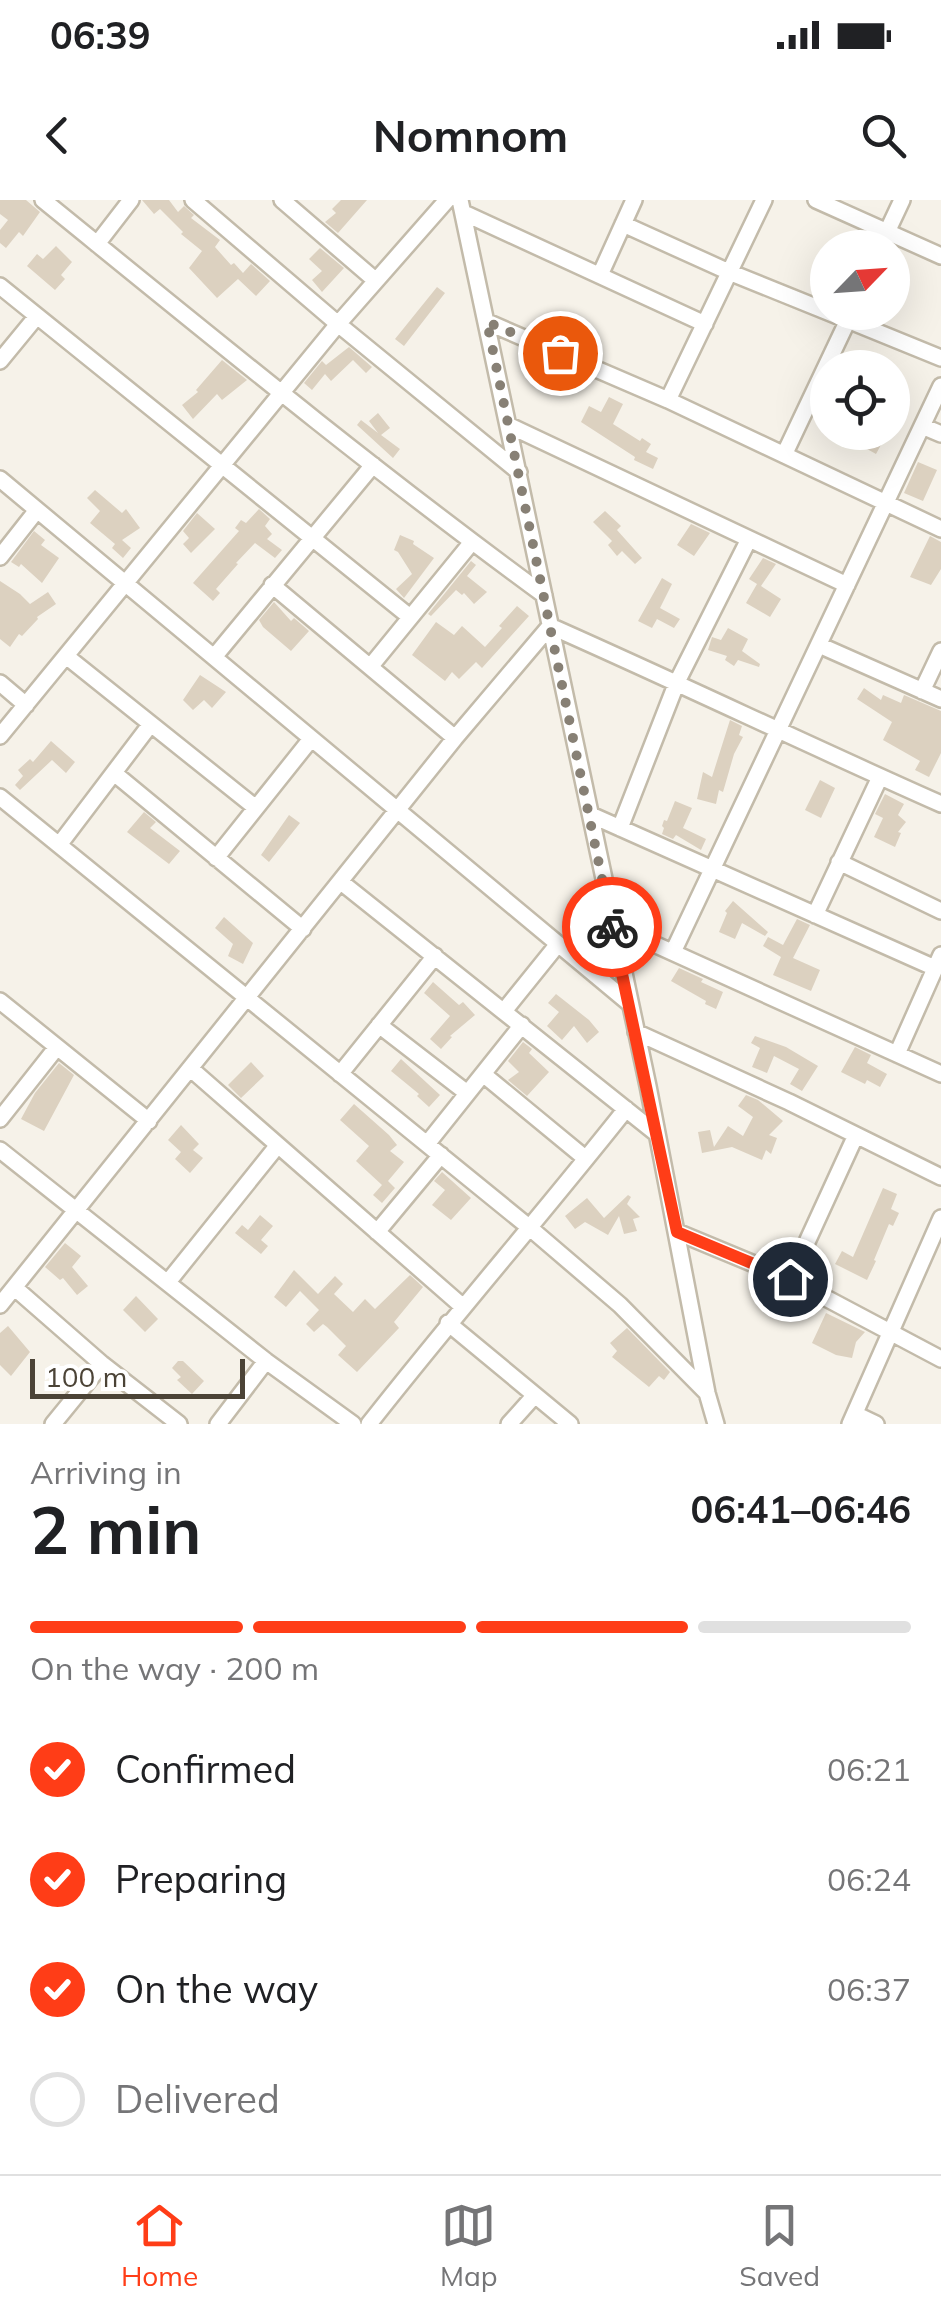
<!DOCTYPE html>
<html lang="en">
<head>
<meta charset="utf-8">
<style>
	body { margin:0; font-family:Mulish,sans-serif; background:#f2f2f2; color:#202124; height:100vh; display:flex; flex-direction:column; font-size:38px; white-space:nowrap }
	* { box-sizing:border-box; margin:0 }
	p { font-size:32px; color:#757577 }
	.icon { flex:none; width:55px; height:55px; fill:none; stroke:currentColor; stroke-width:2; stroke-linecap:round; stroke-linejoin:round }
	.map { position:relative; height:1224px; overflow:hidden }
	.sheet { display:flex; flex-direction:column; background:#fff; flex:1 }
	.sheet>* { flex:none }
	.needle { width:65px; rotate:65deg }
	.buttons { position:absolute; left:810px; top:30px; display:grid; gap:20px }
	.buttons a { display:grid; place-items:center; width:100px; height:100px; border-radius:50%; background:#fff; box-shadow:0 10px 40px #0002; font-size:50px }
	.scale { position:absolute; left:30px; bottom:25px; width:215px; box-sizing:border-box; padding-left:10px; border:5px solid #4b4336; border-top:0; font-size:28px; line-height:35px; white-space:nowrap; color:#4b4336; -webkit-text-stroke:8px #fff; paint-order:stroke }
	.pin { position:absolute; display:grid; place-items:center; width:85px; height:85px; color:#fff; margin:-42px; border:5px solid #fff; border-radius:50%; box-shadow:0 2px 10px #0007 }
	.courier { position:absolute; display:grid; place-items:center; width:100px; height:100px; margin:-50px; border:8px solid #ff3d17; border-radius:50%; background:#fff; color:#222; box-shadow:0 2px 12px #0007 }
	.head em { font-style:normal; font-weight:700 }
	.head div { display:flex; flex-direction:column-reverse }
	.head { display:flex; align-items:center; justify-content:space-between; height:170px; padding:0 30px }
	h1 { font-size:65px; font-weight:700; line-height:75px }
	.bar { display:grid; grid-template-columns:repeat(4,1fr); gap:15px 10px; align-content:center; height:120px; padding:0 30px }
	.bar i { height:12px; border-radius:8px; background:#e0e0e0 }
	.bar .on { background:#ff3d17 }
	.bar p { grid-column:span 4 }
	ol { padding:0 30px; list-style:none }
	li { display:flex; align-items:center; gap:30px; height:110px }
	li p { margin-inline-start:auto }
	li .icon { padding:10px; border-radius:50%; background:#ff3d17; color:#fff; stroke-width:4 }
	li:last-child { color:#757577 }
	li i { width:55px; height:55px; border:5px solid #e0e0e0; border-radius:50% }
	.status { display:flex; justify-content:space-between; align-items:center; height:70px; padding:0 50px; background:#fff; direction:ltr }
	.status svg { height:28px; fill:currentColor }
	header { display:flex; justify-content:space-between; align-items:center; height:130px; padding:0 30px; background:#fff; font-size:45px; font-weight:700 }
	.tab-bar { display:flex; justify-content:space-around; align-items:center; height:140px; border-top:2px solid #e0e0e0; background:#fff; font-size:28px; color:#757577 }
	.tab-bar a { display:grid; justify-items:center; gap:5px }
	.tab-bar .on { color:#ff3d17 }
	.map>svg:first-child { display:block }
	.building { fill:#dcd1c0 }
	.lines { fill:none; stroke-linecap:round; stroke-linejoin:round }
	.minor-casing { stroke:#c3bbaa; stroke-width:20 }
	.minor { stroke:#fff; stroke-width:15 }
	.done { stroke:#878075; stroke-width:10; stroke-dasharray:0 18 }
	.route { stroke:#ff3d17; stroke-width:12 }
</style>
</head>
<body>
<div class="status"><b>06:39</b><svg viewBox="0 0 49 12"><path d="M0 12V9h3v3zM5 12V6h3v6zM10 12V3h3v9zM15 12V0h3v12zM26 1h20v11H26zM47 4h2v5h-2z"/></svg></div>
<header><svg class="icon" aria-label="back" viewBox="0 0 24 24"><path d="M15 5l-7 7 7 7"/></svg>Nomnom<svg class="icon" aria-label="search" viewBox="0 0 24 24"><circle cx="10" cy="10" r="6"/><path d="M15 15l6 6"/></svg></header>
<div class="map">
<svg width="941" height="1224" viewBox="0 0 941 1224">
	<rect width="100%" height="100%" fill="#f6f2e9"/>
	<path class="building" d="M0,0H26L40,12L23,36L19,32L6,48L0,43V30L8,20L0,14Z
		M142,0H169L178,12L184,6L194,15L191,18L220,40L215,47L231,65L234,63L243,73L251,64L270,81L256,96L238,79L217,98L189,68L202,51L181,34L183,32L160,9L154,14Z
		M341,0H367L338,33L325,22L336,13L332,9Z
		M56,46L72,62L61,75L65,79L55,90L27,66L37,54L43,59Z
		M320,48L344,68L322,92L312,80L322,71L309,59Z
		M437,87L445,93L404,146L395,139Z
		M349,147L372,167L366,173L353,160L331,181L325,174L312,190L304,183L322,161L326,165Z
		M222,160L247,180L222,200L217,194L193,219L182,205L198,192L196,190Z
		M609,197L623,204L613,224L640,241L642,238L651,244L646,252L658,258L653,269L634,260L635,257L581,222L589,206L601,212Z
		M378,213L390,228L381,235L400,249L393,258L357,225L361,220L378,233L369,221Z
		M839,232H888L876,254L858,244L856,247Z
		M918,262L937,270L923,301L904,293Z
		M95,290L122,313L126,309L140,328L122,340L131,348L123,358L112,348L115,344L90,323L100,311L87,298Z
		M259,309L270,319L265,326L272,334L267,339L282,350L275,358L255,343L236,363L238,364L216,389L220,393L213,401L193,383L239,331L235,328L241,320L246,323Z
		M605,311L621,326L617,330L642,358L635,364L622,351L617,356L608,345L612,341L593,322Z
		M197,313L215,329L191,353L183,344L189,338L183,331Z
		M691,324L710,333L694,356L677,345Z
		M34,331L45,340L41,345L59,358L42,383L21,364L19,367L11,362Z
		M400,335L414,341L413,344L434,358L404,398L396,389L412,374L398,352L394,350Z
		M930,336L941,342V369L931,385L910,377Z
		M763,358L776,364L761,386L781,399L770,417L746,403L757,384L749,379Z
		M471,361L476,365L467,376L487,392L474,404L464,393L462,395L456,390L431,416L428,414Z
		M662,378L672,384L660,408L680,419L674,428L657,419L652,428L638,421Z
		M0,381L20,394L30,404L48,392L56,404L37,417L38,419L22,436L19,434L10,447L0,439Z
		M274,402L291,421L294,418L309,431L291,451L263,427L259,420Z
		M517,406L529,416L482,468L476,462L459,479L452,472L445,481L412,455L436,422L454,435L462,426L485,447L502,428L499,426Z
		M728,428L748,439L742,451L760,464L759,467L738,460L734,466L725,460L727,456L708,450L712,437L721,440Z
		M200,475L226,492L212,508L204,500L193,510L183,500Z
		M864,488L881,500L883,495L901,503L904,495L941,511V553L929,577L915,570L920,561L883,540L892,522L857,499Z
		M730,520L742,526L739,535L743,537L734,554L723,592L719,590L716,604L697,599L703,572L712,577Z
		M51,541L75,562L66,573L52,560L20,590L15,585L23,576L18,570L30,559L33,562Z
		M820,580L835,588L821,618L805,610Z
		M885,594L904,604L898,615L906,622L898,632L901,633L895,647L874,637L883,618L875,614Z
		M675,601L692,608L683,628L706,639L701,650L676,635L673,639L662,634L664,628L662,626L664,620L667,621Z
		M144,612L156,622L150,628L180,651L169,664L127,632Z
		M289,615L300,623L269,662L261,655Z
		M733,701L768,732L765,736L742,723L735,739L719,732L727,713L725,711Z
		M224,717L253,743L243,764L228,756L233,744L215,728Z
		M797,719L810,725L793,758L820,770L811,791L773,775L781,757L763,746L768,737L783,745Z
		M679,768L703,779L701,782L723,792L716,809L705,804L706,801L671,781Z
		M433,782L459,805L463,802L475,815L450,836L452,837L441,849L430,839L450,816L424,793Z
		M556,794L589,820L599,832L587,843L574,826L562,840L547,826L559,812L548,803Z
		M755,836L786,847L818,866L802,891L790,884L799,869L774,856L767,873L752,867L760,848L751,843Z
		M523,842L532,849L529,853L549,872L527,896L508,880L519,872L508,861Z
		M855,847L871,855L867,863L887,874L880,887L867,880L865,884L841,872Z
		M401,859L440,895L429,907L417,896L419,894L391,871Z
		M251,862L264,876L241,898L228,885Z
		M59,863L74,875L44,931L21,919L35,893Z
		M746,895L758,900L783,921L769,935L777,938L771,954L766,950L762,960L732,947L702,953L698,932L710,930L714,947L728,926L743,936L753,917L738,906Z
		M354,904L389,935L397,945L390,951L404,962L388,981L395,988L382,1003L373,995L382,985L356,961L369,946L340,920Z
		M181,925L199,944L193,950L203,958L190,973L175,959L181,952L168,940Z
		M442,972L471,998L451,1020L432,1005L445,990L434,981Z
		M883,988L897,994L891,1009L899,1013L893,1026L889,1024L874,1060L876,1061L867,1080L835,1064L842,1051L853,1057Z
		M628,995L631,997L627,1004L640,1017L633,1019L637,1031L624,1034L619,1016L608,1035L585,1022L575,1029L565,1016L587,998L604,1018Z
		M260,1015L273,1026L261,1040L268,1046L261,1054L235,1033L242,1025L248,1030Z
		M65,1043L81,1056L72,1067L88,1086L77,1095L63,1078L60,1080L45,1067Z
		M294,1070L318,1094L335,1076L343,1084L334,1094L353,1112L365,1099L375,1109L410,1075L423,1087L394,1122L399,1128L357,1172L338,1155L346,1146L327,1127L323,1124L314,1132L306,1124L319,1110L300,1091L286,1107L274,1097Z
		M136,1096L158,1119L145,1132L123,1110Z
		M826,1113L865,1132L856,1142L852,1158L836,1155L812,1143Z
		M8,1126L30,1152L11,1176L0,1165V1133Z
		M627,1128L670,1172L664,1180L659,1176L649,1187L612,1157L617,1151L610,1143Z
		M178,1161H183L204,1181L192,1194L177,1180L181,1177L172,1168Z"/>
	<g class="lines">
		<g class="minor-casing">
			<path id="minor" d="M43,0C208,134 372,269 544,395
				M193,0L338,124L519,272
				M282,0L375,80
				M460,0L648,886L707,1193L716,1224
				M816,0L941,56
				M464,13L705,124
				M623,24L729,72L828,112
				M887,32L902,0
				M97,44L131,0
				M600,75L634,0
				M0,86L410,417
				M828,112L941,158
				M487,122L668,200L941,329
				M0,161L37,116
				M668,200L764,0
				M510,226L847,385
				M922,226L941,234
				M784,255L848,120
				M0,279L629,803
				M0,357L37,310
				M272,385L455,538
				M819,445L941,499
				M66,456L256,608
				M214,457L373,265
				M370,467L472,342
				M0,483L26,505
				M922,491L941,451
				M0,536L338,124L447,0
				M114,573L303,729
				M0,597L530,1028L620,1105L707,1193
				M591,615L935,768
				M620,628L677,482L749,339
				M59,645L150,525
				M216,658L311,539
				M839,662L941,711
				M341,682L657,934
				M815,715L880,577
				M612,725L941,874
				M673,752L941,186
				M0,801L149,921
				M504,811L558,744
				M379,825L467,893
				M636,832L789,902L941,977
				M897,854L941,755
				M191,869L462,1106
				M340,874L435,756
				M483,874L585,958
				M0,919L57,847
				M427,944L522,825
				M0,950L266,1161L353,1224
				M377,1032L441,955
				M677,1032L790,1079L941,1159
				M790,1079L856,935
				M168,1082L278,945
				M15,1088L102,1164L179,1224
				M0,1105L455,538L550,426C681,484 810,546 941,604
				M448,1123L570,1224
				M855,1214L876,1224
				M53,1224L102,1164
				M218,1224L266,1161
				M369,1224C453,1117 542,1015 626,909
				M509,1224L535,1195
				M850,1224L941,1018"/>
		</g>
		<use href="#minor" class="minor"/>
	</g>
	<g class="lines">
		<path class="done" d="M560,153L487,122L612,727"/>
		<path class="route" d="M612,727L677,1032L790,1079"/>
	</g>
</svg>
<div class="buttons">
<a><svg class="needle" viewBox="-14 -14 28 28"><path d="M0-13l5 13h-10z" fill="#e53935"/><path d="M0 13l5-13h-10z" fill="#757577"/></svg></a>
<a><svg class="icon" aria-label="locate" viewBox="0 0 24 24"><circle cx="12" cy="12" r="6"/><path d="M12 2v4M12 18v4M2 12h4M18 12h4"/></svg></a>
</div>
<div class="scale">100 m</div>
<div class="pin" style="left:560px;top:153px;background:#ea580c"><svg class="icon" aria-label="bag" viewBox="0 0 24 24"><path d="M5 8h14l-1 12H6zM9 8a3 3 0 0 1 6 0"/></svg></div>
<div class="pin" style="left:790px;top:1079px;background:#1f2937"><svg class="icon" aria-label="home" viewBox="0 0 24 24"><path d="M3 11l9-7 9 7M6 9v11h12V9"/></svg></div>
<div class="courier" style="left:612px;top:727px"><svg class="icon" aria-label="bike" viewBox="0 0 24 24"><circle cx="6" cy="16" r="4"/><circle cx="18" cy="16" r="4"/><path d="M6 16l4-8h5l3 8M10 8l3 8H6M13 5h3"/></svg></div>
</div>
<section class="sheet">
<div class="head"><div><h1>2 min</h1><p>Arriving in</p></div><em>06:41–06:46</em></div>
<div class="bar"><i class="on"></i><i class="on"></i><i class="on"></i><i></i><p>On the way · 200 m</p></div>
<ol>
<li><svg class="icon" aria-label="check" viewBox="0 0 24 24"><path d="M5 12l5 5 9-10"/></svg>Confirmed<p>06:21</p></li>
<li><svg class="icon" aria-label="check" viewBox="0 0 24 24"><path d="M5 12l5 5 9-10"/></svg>Preparing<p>06:24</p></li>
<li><svg class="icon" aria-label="check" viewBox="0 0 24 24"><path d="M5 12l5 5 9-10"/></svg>On the way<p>06:37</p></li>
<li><i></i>Delivered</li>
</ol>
</section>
<nav class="tab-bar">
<a class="on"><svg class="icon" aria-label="home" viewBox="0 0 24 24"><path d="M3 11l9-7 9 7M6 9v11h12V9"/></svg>Home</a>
<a><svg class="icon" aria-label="map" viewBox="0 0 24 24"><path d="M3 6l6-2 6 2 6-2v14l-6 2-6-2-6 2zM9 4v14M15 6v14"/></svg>Map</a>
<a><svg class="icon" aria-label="saved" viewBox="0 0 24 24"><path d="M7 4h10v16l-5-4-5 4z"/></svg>Saved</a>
</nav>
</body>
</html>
